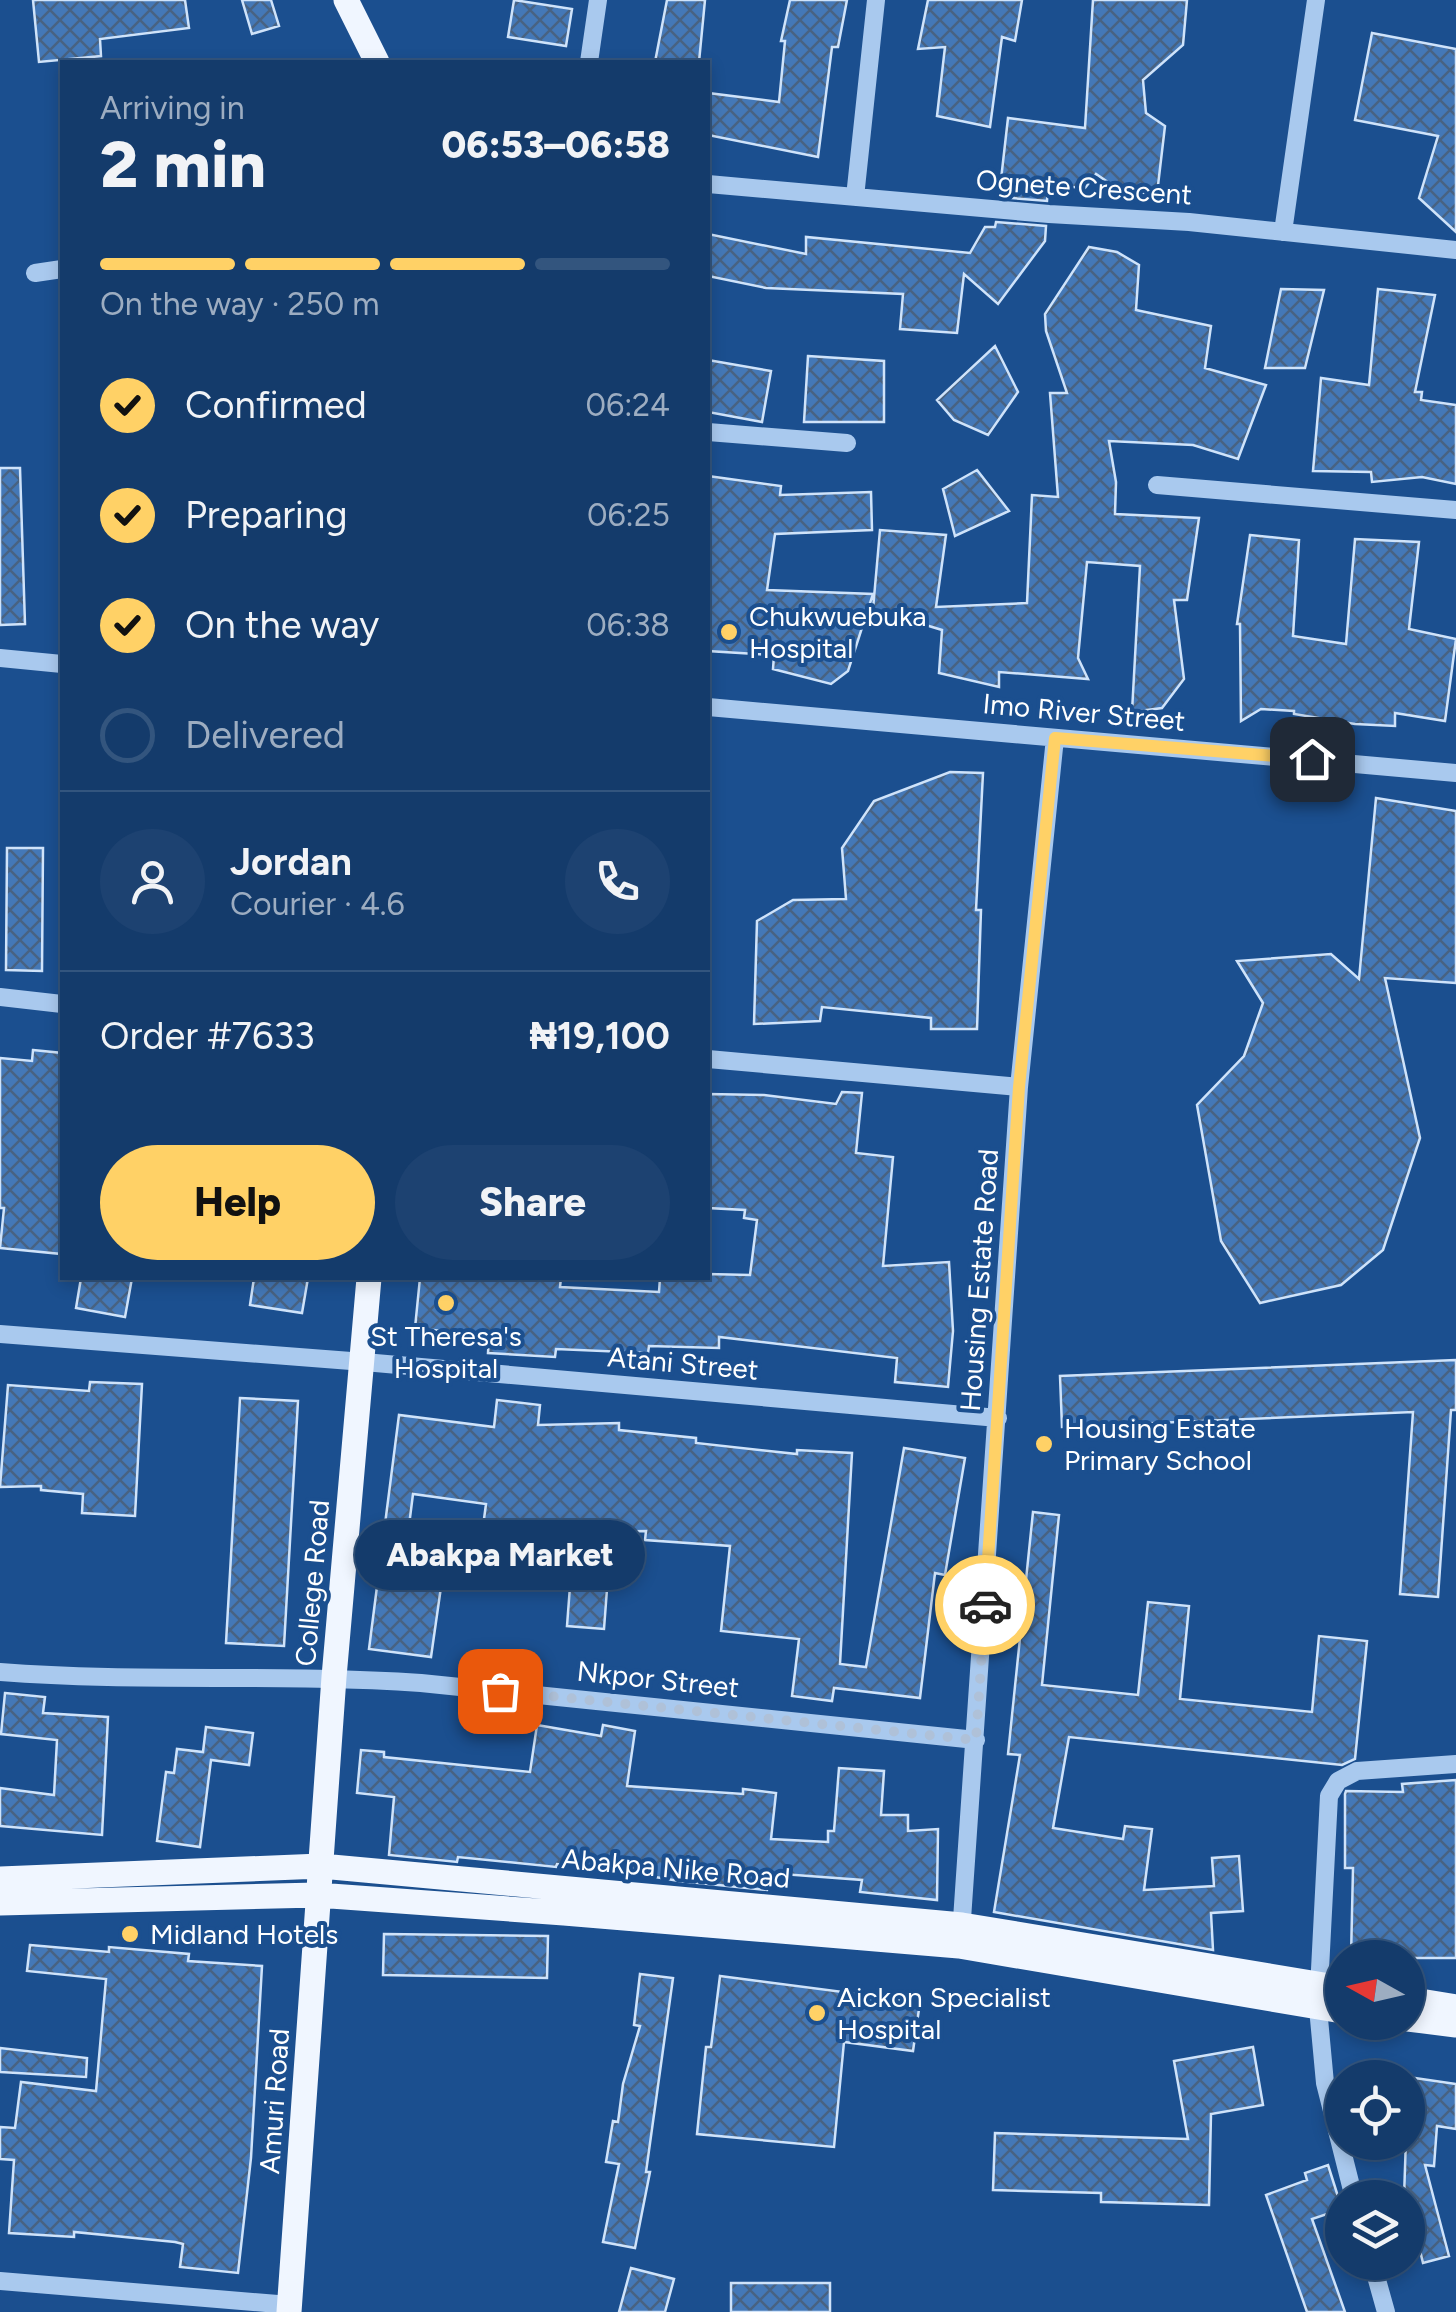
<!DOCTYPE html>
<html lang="en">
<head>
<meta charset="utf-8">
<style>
	body { margin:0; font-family:Figtree,sans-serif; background:#1d4271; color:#f1f3f6; height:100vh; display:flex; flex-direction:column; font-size:38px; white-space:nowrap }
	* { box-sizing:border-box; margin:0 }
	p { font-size:32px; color:#9dadc1 }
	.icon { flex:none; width:55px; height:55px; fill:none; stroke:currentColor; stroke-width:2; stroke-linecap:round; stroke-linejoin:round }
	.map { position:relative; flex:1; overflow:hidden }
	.panel { position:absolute; left:60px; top:60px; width:650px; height:1220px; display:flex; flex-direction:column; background:#143b6b; border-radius:0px; box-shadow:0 5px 15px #0003,0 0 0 2px #33557e }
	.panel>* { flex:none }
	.needle { width:65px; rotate:278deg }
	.controls { position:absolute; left:1325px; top:1940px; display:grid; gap:20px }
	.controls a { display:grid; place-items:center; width:100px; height:100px; border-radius:50%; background:#143b6b; box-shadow:0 5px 15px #0003,0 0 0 2px #33557e; font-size:50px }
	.pin { position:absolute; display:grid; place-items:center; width:85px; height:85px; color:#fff; margin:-42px; border-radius:20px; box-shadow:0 5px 15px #0006 }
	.courier { position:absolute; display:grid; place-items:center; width:100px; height:100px; margin:-50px; border:8px solid #ffd166; border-radius:50%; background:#fff; color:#222; box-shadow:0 2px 12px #0007 }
	.bubble { position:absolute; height:70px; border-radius:35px; background:#143b6b; box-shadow:0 5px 15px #0003,0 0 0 2px #33557e; font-size:32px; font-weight:800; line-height:70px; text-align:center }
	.headline em { font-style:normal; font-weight:800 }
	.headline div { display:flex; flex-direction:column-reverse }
	.headline { display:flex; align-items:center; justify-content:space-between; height:170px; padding:0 40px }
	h1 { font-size:65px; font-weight:800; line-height:75px }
	.bar { display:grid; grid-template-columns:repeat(4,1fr); gap:15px 10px; align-content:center; height:120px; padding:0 40px }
	.bar i { height:12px; border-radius:8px; background:#33557e }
	.bar .selected { background:#ffd166 }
	.bar p { grid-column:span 4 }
	.line { display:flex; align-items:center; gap:25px; padding:0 40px; border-top:2px solid #33557e }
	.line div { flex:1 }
	.round { display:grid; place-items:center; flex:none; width:105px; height:105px; border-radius:52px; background:#1d4271 }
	ol { padding:0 40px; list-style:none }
	li { display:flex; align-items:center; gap:30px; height:110px }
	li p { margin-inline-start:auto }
	li .icon { padding:10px; border-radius:50%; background:#ffd166; color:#111; stroke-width:4 }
	li:last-child { color:#9dadc1 }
	li i { width:55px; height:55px; border:5px solid #33557e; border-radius:50% }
	.cta { display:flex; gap:20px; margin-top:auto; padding:20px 40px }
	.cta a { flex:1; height:115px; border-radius:60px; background:#ffd166; color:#111; font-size:40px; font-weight:800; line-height:115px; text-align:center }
	.cta a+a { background:#1d4271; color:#f1f3f6 }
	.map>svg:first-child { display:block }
	.building { fill:url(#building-cross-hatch); stroke:#cfe3fa; stroke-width:2.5 }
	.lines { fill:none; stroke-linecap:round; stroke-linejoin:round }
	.minor { stroke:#a9c9ee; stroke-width:18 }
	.major { stroke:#f0f6ff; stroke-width:25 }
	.done { stroke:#afc1d8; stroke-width:10; stroke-dasharray:0 18 }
	.route { stroke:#ffd166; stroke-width:12 }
	.poi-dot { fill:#ffd166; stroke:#1b4f8f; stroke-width:4 }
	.labels { text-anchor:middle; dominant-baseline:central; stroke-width:8; stroke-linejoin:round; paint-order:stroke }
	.street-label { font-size:28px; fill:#fff; stroke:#1b4f8f }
	.poi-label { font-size:28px; fill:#fff; stroke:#1b4f8f; text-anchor:start }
</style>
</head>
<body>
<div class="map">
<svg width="1456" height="2312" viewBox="0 0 1456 2312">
	<defs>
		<pattern id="building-cross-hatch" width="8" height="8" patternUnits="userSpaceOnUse" patternTransform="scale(2.5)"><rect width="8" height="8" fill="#4478b7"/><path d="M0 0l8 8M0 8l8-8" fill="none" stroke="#486282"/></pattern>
	</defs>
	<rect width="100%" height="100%" fill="#1b4f8f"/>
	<path class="building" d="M33,0H185L189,28L100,39L101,56L39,62Z
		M242,0H271L279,26L252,34Z
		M514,0L572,9L566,46L508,37Z
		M667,0H705L699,62H655Z
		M790,0H847L838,47H832L818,157L708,135V93L779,102L785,41H781Z
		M928,0H1022L1015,41L1002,37L990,127L937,116L945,47L918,49Z
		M1093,0H1187L1183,45L1143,80L1146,113L1165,126L1157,194L1121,191L1096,174L1085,188L1048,185L1047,201L999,197L1008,118L1085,128Z
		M1372,33L1456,49V232L1419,198L1438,136L1355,120Z
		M996,222L1046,226L1045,241L998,304L964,274L957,333L900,329L903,294L766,288L708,276V234L806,254V237L970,253L985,227H995Z
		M1089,247L1117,252L1139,265L1136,310L1211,326L1205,368L1266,385L1238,459L1193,445L1109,441L1116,482L1115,514L1199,518L1187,600H1174L1184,679L1162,708L1132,712L1140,566L1087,562L1078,658L1088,679L999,672V687L939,673L942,630L873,609L880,530L946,535L936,607L1027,603L1032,495L1058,497L1050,393H1067L1046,331L1045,314Z
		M1281,289L1324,290L1305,368H1265Z
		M1378,289L1435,295L1415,392H1422L1421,400L1456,405V484L1422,477L1372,482L1371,472L1313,471L1321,378L1369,385Z
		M995,346L1018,392L988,435L954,420L937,400Z
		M808,356L884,361V422H804Z
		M708,360L771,371L762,422L708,412Z
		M0,468H20L25,624L0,625Z
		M977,470L1009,511L955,536L943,489Z
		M708,476L781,486L780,495L871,492L872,530L775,534L767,590L873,594L848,671L831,684L773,669L774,655L708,651Z
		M1250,535L1299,540L1293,636L1346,644L1355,539L1419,542L1409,629L1456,639L1445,721L1395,713V726L1355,724L1294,714V711L1261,709L1241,721L1240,624H1237Z
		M950,772L983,773L976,910H981L977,1029H931V1018L822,1007L820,1021L754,1024L757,921L793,900L846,899L842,848L874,801Z
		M1376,798L1456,811V983L1385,978L1420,1138L1383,1250L1341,1285L1260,1303L1221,1241L1197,1105L1244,1056L1263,1003L1237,961L1331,954L1359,979Z
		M7,848H43L42,971L6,970Z
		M33,1050L62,1053V1254L0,1248L4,1208H0V1058L32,1061Z
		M842,1092L862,1093L856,1153L893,1157L883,1266L949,1262L953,1331L948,1387L895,1382L897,1358L719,1337V1348L649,1346L648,1353L556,1349L555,1357L488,1353L489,1336L415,1328L420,1278H561L560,1287L659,1292L660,1278H708V1274L750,1275L757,1220L744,1218L745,1210L708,1208V1094L764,1095L836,1104Z
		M81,1278H132L125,1317L76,1308Z
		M254,1278H308L302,1313L250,1305Z
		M1456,1360V1410H1451L1438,1597L1400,1594L1413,1412L1062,1427L1060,1376Z
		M90,1382L142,1384L135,1516L82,1513L83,1494L41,1490V1486L0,1487L8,1385L89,1391Z
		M240,1398L298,1401L284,1646L226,1643Z
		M497,1400L540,1405L538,1425L619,1423V1430L696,1438V1443L797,1454V1450L852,1453L840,1664L866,1667L904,1448L965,1458L945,1575L935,1573L920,1698L834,1688L832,1701L792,1696L799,1639L721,1631L730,1546L645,1540L646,1531L482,1534L486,1504L413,1494L402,1581L441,1587L431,1657L369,1649L399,1415L494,1427Z
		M1033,1512L1059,1515L1042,1685L1138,1695L1148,1602L1189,1606L1180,1699L1312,1712L1319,1636L1367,1641L1355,1759L1342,1765L1069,1737L1053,1828L1123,1839L1125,1826L1152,1829L1144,1890L1214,1886L1212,1858L1239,1856L1243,1911L1211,1913L1213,1950L994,1912L1020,1755L1008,1754Z
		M571,1573L608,1576L604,1629L567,1626Z
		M5,1693L45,1697L43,1713L108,1717L102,1835L0,1826V1788L54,1795L57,1740L1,1734Z
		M537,1725L601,1736L603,1725L635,1731L627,1786L743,1794V1789L776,1793L771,1839L828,1842V1831H834L839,1768L884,1771L881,1815H908V1831L938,1829L937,1900L860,1892L862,1880L769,1873L767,1890L679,1881L643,1875L644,1870L596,1865V1868L557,1864L556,1867L458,1857L457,1862L389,1855L394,1797L357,1793L361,1750L384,1752V1757L530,1772Z
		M206,1727L253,1733L249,1765L211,1760L200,1847L157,1841L166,1772L174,1773L177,1749L203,1752Z
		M1456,1780V1958H1351L1353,1868H1345V1794L1346,1791L1403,1792L1402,1784Z
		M384,1934L548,1936L547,1978L383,1975Z
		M30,1945L109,1952V1947L189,1954L188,1961L262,1966L251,2158L238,2273L180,2267L183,2244L175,2242L74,2232V2237L9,2233L14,2160L0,2159V2127L15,2128L21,2082L96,2091L106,1979L27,1971Z
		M640,1974L673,1978L646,2172H650L635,2248L603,2242L619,2164L606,2162L613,2121L618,2122L623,2084L640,2026L634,2025Z
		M720,1976L920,2002L913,2051L844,2042L834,2147L697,2134L706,2047H711Z
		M1253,2047L1263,2105L1211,2114L1209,2205L1101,2202V2193L993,2190L995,2133L1188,2139L1174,2061Z
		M0,2048L87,2058L86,2077L0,2072Z
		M1408,2077L1456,2084V2129L1437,2126L1434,2166L1425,2165L1449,2256L1423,2263L1412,2218L1408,2219V2198H1404Z
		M1328,2165L1342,2209L1312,2219L1345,2312H1307L1266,2195L1307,2180L1305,2173Z
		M631,2268L674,2279L665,2312H619Z
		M731,2283H830V2312H731Z"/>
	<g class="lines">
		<path class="minor" d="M589,62L598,0
			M708,184L1049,214L1189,222L1456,250
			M855,197L876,0
			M1283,232L1316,0
			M35,273L62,269
			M708,432L847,443
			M1157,485L1456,510
			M0,658L62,664
			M708,707L1456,773
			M0,997L62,1004
			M708,1059L1019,1087
			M0,1334L364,1362L998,1418
			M0,1672C140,1683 281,1673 421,1683L976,1740
			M961,1934L1019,1087L1055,738
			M1354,2198L1325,2083L1318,2008L1329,1796L1338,1781L1357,1771L1456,1764
			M1372,2262L1386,2312
			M0,2281L290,2305"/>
		<path class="major" d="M346,0L377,62
			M0,1879L321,1866L962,1925L1342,1988
			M0,1903L317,1895L564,1913L959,1946L1342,2011
			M1408,1999L1456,2007
			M1408,2019L1456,2025
			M289,2312L334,1677L369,1278"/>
	</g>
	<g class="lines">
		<path class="done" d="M500,1691L976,1740L985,1605"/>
		<path class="route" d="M985,1605L1019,1087L1055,738L1312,759"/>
	</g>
	<g class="poi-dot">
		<circle cx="729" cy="632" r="10"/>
		<circle cx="446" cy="1303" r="10"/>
		<circle cx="1044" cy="1444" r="10"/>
		<circle cx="130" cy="1934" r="10"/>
		<circle cx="817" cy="2013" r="10"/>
	</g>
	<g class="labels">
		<g class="street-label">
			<text transform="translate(1084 187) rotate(4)">Ognete Crescent</text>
			<text transform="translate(1084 712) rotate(5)">Imo River Street</text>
			<text transform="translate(979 1280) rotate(-86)">Housing Estate Road</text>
			<text transform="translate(683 1363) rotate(5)">Atani Street</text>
			<text transform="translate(312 1583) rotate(-85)">College Road</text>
			<text transform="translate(658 1679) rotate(6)">Nkpor Street</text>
			<text transform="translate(676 1868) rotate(5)">Abakpa Nike Road</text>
			<text transform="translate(274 2101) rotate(-86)">Amuri Road</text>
		</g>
		<g class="poi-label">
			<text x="749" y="616">Chukwuebuka<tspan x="749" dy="32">Hospital</tspan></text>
			<text x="446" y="1336" text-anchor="middle">St Theresa's<tspan x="446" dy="32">Hospital</tspan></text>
			<text x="1064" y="1428">Housing Estate<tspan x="1064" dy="32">Primary School</tspan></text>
			<text x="150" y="1934">Midland Hotels</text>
			<text x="837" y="1997">Aickon Specialist<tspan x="837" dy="32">Hospital</tspan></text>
		</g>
	</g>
</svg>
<div class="controls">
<a><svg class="needle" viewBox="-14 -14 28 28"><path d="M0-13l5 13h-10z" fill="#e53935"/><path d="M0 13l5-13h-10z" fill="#9dadc1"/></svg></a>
<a><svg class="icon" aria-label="locate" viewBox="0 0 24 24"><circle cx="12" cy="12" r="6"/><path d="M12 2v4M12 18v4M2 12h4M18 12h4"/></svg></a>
<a><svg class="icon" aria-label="layers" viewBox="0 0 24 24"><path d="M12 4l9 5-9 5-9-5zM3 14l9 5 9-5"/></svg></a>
</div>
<div class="pin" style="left:500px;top:1691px;background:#ea580c"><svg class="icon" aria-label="bag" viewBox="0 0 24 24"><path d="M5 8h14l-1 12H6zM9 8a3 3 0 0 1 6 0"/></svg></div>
<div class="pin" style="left:1312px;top:759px;background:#1f2937"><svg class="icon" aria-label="home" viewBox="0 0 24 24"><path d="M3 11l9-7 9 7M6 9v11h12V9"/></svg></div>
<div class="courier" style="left:985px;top:1605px"><svg class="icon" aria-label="car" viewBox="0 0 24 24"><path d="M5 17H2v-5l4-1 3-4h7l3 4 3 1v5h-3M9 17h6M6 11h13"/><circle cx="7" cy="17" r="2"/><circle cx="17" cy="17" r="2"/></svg></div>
<div class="bubble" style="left:355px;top:1520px;width:290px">Abakpa Market</div>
<section class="panel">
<div class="headline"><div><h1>2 min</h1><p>Arriving in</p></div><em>06:53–06:58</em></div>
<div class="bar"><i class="selected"></i><i class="selected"></i><i class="selected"></i><i></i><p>On the way · 250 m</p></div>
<ol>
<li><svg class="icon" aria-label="check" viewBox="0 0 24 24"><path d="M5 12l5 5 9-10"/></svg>Confirmed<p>06:24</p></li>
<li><svg class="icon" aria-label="check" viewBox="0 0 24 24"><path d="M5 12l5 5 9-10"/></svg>Preparing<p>06:25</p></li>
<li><svg class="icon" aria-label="check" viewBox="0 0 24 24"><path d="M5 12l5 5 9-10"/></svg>On the way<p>06:38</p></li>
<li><i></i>Delivered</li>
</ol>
<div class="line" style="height:180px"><a class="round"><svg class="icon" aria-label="person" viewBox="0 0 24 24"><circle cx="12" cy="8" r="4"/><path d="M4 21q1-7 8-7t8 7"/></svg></a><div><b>Jordan</b><p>Courier · 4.6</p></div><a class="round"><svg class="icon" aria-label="phone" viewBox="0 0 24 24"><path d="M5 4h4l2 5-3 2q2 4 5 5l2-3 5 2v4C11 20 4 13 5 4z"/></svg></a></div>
<div class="line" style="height:130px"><div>Order #7633</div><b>₦19,100</b></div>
<div class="cta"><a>Help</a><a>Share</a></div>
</section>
</div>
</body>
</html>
